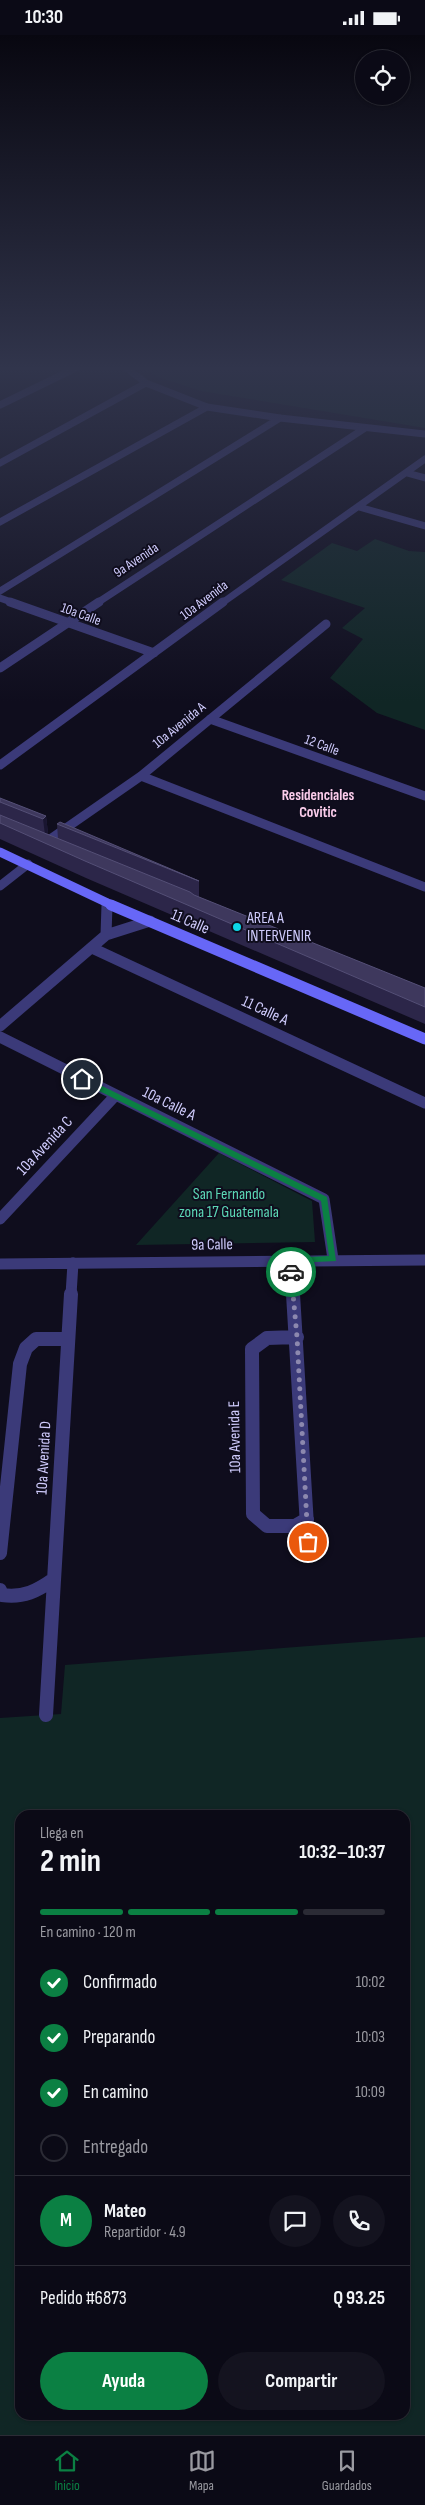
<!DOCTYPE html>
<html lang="es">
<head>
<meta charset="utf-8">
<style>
	body { margin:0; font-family:"Sofia Sans Condensed",sans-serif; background:#14131f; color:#f1f3f6; height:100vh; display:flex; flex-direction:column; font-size:19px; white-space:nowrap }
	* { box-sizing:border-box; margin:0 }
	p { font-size:16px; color:#9a9aa1 }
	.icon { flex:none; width:28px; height:28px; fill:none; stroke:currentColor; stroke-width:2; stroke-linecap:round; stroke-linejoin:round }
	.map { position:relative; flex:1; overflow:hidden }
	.drawer { position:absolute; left:15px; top:1775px; width:395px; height:610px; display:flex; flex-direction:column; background:#0b0a16; border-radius:15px; box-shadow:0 1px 4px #0004,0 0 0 1px #2b2b35 }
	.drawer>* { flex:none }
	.buttons { position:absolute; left:355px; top:15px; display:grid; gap:10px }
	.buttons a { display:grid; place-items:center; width:55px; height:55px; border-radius:50%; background:#0b0a16; box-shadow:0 1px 4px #0004,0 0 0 1px #2b2b35; font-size:25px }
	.pin { position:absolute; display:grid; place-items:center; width:42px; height:42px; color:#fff; margin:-21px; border:2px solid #fff; border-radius:50%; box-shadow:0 1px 5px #0007 }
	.courier { position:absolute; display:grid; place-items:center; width:50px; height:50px; margin:-25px; border:4px solid #0b8043; border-radius:50%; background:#fff; color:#222; box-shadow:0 1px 6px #0007 }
	.summary em { font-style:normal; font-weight:700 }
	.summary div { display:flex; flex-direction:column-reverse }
	.summary { display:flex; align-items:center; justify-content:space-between; height:85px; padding:0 25px }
	h1 { font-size:32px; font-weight:700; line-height:38px }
	.bar { display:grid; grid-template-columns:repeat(4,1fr); gap:8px 5px; align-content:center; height:60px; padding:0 25px }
	.bar i { height:6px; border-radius:4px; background:#2b2b35 }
	.bar .active { background:#0b8043 }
	.bar p { grid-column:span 4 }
	.line { display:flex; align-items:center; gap:12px; padding:0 25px; border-top:1px solid #2b2b35 }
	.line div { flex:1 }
	.round { display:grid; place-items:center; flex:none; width:52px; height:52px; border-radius:26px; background:#14131f }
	ol { padding:0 25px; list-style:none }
	li { display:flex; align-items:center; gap:15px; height:55px }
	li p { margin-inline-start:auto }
	li .icon { padding:5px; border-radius:50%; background:#0b8043; color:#fff; stroke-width:4 }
	li:last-child { color:#9a9aa1 }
	li i { width:28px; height:28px; border:2px solid #2b2b35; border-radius:50% }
	.action { display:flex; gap:10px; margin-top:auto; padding:10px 25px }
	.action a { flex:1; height:58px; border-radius:30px; background:#0b8043; color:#fff; font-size:20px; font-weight:700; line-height:58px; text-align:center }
	.action a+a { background:#14131f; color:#f1f3f6 }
	.status { display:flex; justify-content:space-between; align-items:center; height:35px; padding:0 25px; background:#0b0a16; direction:ltr }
	.status svg { height:14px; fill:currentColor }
	.tabs { display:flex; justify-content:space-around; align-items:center; height:70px; border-top:1px solid #2b2b35; background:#0b0a16; font-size:14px; color:#9a9aa1 }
	.tabs a { display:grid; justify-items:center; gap:2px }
	.tabs .active { color:#0b8043 }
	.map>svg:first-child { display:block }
	.green { fill:#102625; fill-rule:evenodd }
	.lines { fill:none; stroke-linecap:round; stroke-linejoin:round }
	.street-far3 { stroke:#3b3a79; stroke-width:7 }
	.street-far2 { stroke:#3b3a79; stroke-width:9 }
	.street-far1 { stroke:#3b3a79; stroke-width:11 }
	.street { stroke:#3b3a79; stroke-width:14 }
	.secondary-far1 { stroke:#6767f7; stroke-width:9 }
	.secondary { stroke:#6767f7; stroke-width:11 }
	.wall { fill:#2c2649 }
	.shaded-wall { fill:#191530 }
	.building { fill:#3e385d; stroke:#544f76 }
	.route { fill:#0b8043 }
	.done { stroke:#8c88ae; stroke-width:5; stroke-dasharray:0 9 }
	.poi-dot { fill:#0cd6e7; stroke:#0f0d1d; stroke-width:2 }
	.labels { text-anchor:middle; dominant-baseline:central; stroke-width:4; stroke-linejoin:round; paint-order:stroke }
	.far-street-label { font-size:14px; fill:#cfcbfc; stroke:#0f0d1d }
	.far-neighbourhood-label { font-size:15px; font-weight:bold; fill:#fccdec; stroke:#0f0d1d }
	.poi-label { font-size:16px; fill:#cfcbfc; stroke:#0f0d1d; text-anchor:start }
	.street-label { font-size:16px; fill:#cfcbfc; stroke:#0f0d1d }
	.park-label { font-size:16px; fill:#5cd7b6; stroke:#0f0d1d }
</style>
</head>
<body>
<div class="status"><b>10:30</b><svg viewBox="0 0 49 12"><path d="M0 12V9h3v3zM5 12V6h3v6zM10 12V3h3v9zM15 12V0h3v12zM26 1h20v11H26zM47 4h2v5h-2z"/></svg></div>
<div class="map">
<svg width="425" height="2400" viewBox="0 0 425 2400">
	<rect width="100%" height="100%" fill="#0f0d1d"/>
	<path class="green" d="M425,331V393L201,356L158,342L141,332Z
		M375,504L409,516L425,517V695L377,678L330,643L363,604L342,593L365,573L281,545L332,508L357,516Z
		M219,1118L312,1166L315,1207L136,1210Z
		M425,1602V2400H0V1683L61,1679L65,1630ZM20,1780H405V2380H20Z"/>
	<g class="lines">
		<path class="street-far3" d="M124,331L146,348L207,372L280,383L425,399
			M0,370L80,331
			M0,428L146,348
			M407,438L425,443
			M359,472L425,491
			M0,487L207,372
			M0,556L280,383
			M0,563L14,568
			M97,568L365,393
			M222,568L425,424"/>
		<path class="street-far2" d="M10,567L154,618
			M0,633L99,567
			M210,684L425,761
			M0,730L223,567
			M141,741L425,852
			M46,807L141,741L326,589
			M0,851L28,829
			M107,871V868"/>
		<path class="street-far1" d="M106,900L107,870
			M92,913L425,1068
			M0,991L106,900L150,886
			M0,1002L324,1164L333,1224
			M0,1184L115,1061
			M290,1225L293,1260
			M0,1229L425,1225
			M71,1260L73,1228"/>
		<path class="street" d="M293,1259L308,1507
			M297,1302L267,1303L252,1314L253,1479L267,1491H295L307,1484
			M0,1518L20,1329L26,1313L36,1304H68
			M0,1555L2,1560C24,1563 37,1556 54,1544
			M46,1680L71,1259"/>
		<path class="secondary-far1" d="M0,817L114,871"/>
		<path class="secondary" d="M111,870L425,1004"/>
	</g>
	<path class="wall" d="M0,763L46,781L48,798L47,799L58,804L57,789L199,846V862L425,953V989L86,843L0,804Z"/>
	<path class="shaded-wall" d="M46,781L48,798L45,800L43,784Z"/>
	<path class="building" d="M0,763L46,781L43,784L0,767Z
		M0,780L190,857L194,860L425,953V972L85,826L0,788Z
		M60,787L199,846L57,789Z"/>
	<linearGradient id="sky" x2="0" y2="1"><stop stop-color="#080710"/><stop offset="0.5" stop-color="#31354c"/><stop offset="1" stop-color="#31354c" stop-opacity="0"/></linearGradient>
	<rect width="425" height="667" fill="url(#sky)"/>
	<path class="route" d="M79,1042H84L327,1162L336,1226L294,1228V1239H288L287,1223L329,1221L321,1166L79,1046Z"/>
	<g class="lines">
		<path class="done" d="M291,1237L297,1302L308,1507"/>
	</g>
	<circle class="poi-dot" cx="237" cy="892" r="5"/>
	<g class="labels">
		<g class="far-street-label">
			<text transform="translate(136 525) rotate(-34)">9a Avenida</text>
			<text transform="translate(204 565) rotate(-37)">10a Avenida</text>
			<text transform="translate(81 579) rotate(20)">10a Calle</text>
			<text transform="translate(179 690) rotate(-39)">10a Avenida A</text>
			<text transform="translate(322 710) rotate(20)">12 Calle</text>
		</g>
		<g class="far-neighbourhood-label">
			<text x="318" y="760">Residenciales<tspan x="318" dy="17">Covitic</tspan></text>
		</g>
		<g class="poi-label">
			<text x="247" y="883">AREA A<tspan x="247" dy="18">INTERVENIR</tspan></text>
		</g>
		<g class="street-label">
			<text transform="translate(190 887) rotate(23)">11 Calle</text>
			<text transform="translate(265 976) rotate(25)">11 Calle A</text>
			<text transform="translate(169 1069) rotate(26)">10a Calle A</text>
			<text transform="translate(45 1111) rotate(-47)">10a Avenida C</text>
			<text transform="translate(212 1210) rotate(-1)">9a Calle</text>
			<text transform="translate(235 1402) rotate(-91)">10a Avenida E</text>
			<text transform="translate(44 1423) rotate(-87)">10a Avenida D</text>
		</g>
		<g class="park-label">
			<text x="229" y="1159">San Fernando<tspan x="229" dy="18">zona 17 Guatemala</tspan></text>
		</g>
	</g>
</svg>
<div class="buttons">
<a><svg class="icon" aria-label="locate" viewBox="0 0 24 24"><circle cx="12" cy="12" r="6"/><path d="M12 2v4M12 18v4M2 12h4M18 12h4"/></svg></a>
</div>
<div class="pin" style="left:308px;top:1507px;background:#ea580c"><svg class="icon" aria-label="bag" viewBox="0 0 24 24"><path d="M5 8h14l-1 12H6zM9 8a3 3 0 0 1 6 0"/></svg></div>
<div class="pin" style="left:82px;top:1044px;background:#1f2937"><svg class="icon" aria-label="home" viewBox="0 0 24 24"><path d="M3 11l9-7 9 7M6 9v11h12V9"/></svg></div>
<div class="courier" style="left:291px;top:1237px"><svg class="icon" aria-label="car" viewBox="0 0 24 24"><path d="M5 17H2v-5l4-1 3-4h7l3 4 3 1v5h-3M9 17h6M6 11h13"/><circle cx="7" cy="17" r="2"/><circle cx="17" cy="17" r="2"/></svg></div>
<section class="drawer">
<div class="summary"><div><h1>2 min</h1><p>Llega en</p></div><em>10:32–10:37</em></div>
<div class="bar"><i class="active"></i><i class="active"></i><i class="active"></i><i></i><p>En camino · 120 m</p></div>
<ol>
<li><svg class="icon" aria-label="check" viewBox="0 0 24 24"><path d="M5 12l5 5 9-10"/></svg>Confirmado<p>10:02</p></li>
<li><svg class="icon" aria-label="check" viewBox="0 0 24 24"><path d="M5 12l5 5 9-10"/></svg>Preparando<p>10:03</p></li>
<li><svg class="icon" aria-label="check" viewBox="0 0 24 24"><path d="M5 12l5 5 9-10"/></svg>En camino<p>10:09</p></li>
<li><i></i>Entregado</li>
</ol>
<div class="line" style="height:90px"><b class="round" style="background:#0b8043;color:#fff">M</b><div><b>Mateo</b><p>Repartidor · 4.9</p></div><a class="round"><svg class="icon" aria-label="chat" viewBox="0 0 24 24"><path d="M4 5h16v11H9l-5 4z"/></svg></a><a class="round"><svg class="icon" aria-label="phone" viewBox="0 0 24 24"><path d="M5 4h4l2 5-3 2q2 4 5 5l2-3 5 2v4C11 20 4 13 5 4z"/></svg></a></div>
<div class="line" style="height:65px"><div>Pedido #6873</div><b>Q 93.25</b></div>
<div class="action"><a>Ayuda</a><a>Compartir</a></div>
</section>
</div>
<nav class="tabs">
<a class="active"><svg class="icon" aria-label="home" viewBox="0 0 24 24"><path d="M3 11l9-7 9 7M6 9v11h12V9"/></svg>Inicio</a>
<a><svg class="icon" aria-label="map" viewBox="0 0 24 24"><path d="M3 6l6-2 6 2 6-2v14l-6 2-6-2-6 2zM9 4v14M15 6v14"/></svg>Mapa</a>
<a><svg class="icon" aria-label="saved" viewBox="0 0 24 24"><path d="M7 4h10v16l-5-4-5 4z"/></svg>Guardados</a>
</nav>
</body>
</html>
